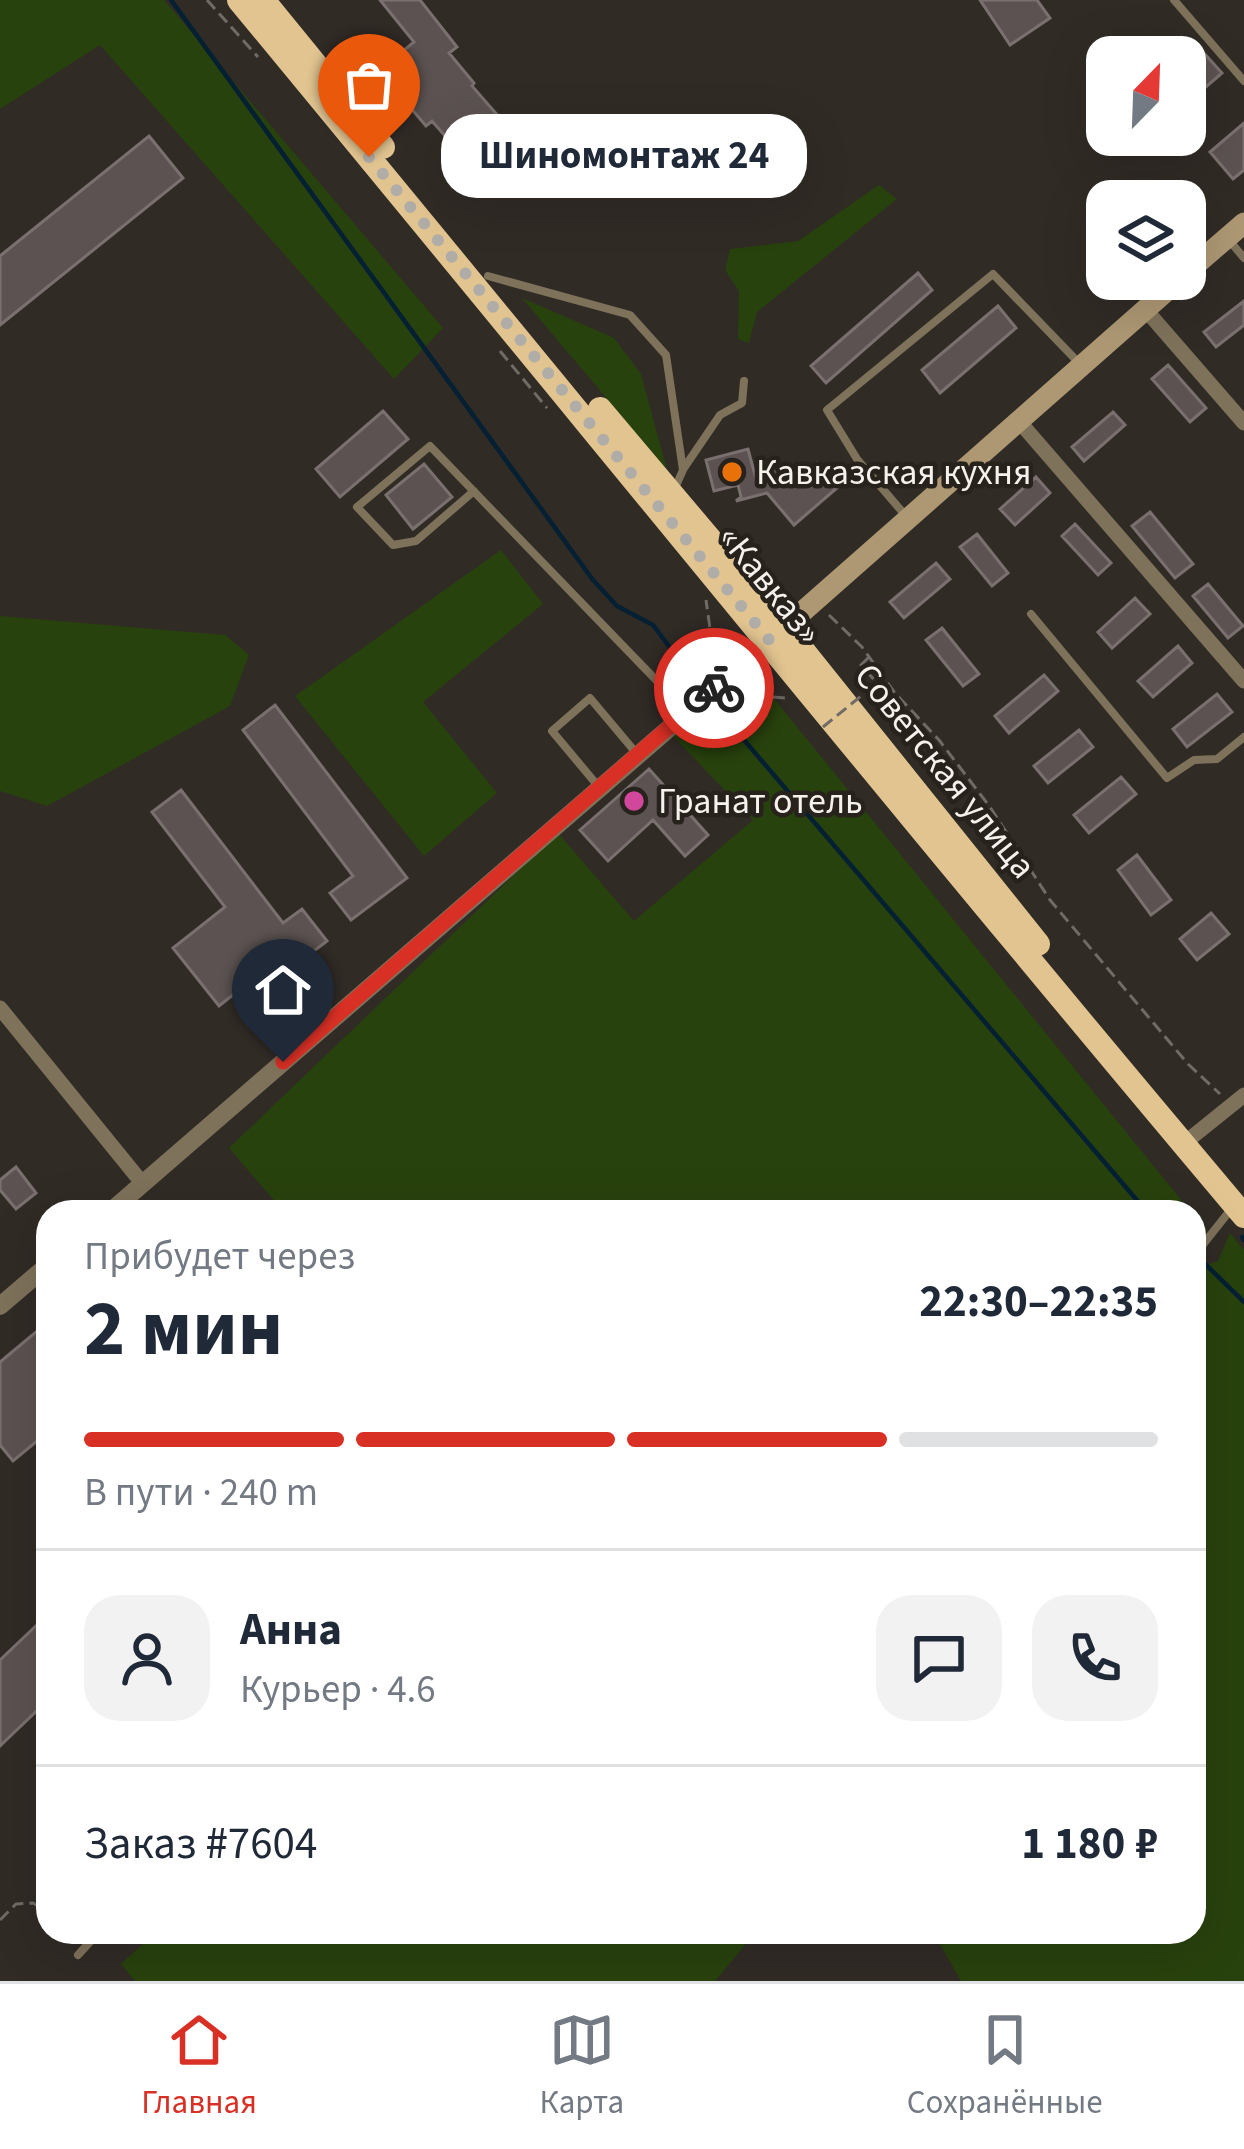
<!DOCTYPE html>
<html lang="ru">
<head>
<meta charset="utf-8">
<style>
	body { margin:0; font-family:"Source Sans 3",sans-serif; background:#f2f2f3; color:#1f2937; height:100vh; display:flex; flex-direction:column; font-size:45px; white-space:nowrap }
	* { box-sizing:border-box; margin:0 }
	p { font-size:39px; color:#747a83 }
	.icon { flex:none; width:66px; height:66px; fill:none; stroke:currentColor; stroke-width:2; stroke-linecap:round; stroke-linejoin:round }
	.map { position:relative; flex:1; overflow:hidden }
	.sheet { position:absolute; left:36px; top:1200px; width:1170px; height:744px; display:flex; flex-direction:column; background:#fff; border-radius:36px; box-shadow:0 12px 48px #0002 }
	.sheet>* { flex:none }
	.needle { width:78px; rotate:23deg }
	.fabs { position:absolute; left:1086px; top:36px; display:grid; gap:24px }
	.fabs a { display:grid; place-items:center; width:120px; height:120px; border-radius:24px; background:#fff; box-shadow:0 12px 48px #0002; font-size:60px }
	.pin { position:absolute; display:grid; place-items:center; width:102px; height:102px; color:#fff; margin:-123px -51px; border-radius:50% 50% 50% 0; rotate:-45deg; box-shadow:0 0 12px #0007 }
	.pin .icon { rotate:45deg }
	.courier { position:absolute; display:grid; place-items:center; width:120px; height:120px; margin:-60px; border:9px solid #d93025; border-radius:50%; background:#fff; color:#222; box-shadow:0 3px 15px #0007 }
	.bubble { position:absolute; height:84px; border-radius:36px; background:#fff; box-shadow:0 12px 48px #0002; font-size:39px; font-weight:700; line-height:84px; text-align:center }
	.summary em { font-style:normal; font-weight:700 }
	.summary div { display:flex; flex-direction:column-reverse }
	.summary { display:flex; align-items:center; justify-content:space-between; height:204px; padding:0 48px }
	h1 { font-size:78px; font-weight:700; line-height:90px }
	.bar { display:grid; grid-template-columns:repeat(4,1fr); gap:18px 12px; align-content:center; height:144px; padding:0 48px }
	.bar i { height:15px; border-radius:9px; background:#e0e1e3 }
	.bar .selected { background:#d93025 }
	.bar p { grid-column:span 4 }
	.line { display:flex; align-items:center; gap:30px; padding:0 48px; border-top:3px solid #e0e1e3 }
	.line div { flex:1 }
	.round { display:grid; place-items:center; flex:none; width:126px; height:126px; border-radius:36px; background:#f2f2f3 }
	.dock { display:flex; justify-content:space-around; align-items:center; height:168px; border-top:3px solid #e0e1e3; background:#fff; font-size:33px; color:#747a83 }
	.dock a { display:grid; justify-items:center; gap:6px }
	.dock .selected { color:#d93025 }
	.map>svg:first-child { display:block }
	.green { fill:#28420d }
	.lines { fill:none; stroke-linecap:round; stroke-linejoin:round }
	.stream { stroke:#051f33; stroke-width:4.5 }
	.building { fill:#5b5251; stroke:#7a706f; stroke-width:3 }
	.path { stroke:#706b66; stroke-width:3; stroke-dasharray:12 6; stroke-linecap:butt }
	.service { stroke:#7f725b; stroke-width:8 }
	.minor { stroke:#7f725b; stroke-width:15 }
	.tertiary { stroke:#7f725b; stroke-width:18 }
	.secondary { stroke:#ae9874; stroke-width:21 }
	.trunk { stroke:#e2c490; stroke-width:24 }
	.path-bridge { stroke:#706b66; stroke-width:3; stroke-dasharray:12 6; stroke-linecap:butt }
	.done { stroke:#b0aca7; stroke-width:12; stroke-dasharray:0 21.6 }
	.route { stroke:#d93025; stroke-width:15 }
	.food-dot { fill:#e8710a; stroke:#27221c; stroke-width:4.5 }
	.hotel-dot { fill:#d1479c; stroke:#27221c; stroke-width:4.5 }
	.labels { text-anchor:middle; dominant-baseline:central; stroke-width:9; stroke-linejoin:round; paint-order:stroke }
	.poi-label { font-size:36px; fill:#f5f1ed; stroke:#27221c; text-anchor:start }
	.street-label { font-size:36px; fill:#f5f1ed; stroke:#27221c }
</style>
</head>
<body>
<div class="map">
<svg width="1244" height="1981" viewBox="0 0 1244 1981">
	<rect width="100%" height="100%" fill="#312b26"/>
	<path class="green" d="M0,0H164L443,328L394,379L100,45L0,109Z
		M879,185L897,199L757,312L749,343L738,339L739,291L725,270L730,249L798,241Z
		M522,298L614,338L641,374L667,470Z
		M501,550L543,604L423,702L497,793L424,856L295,696Z
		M0,616L225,635L249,655L230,706L47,806L0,791Z
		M771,695L1191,1212H284L229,1148L558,833L634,921L753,820L673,736Z
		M1230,1233L1244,1250V1981H961L933,1932H1194V1269L1218,1261Z
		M156,1932H756L715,1981H135L121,1964Z"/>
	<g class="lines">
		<path class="stream" d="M171,0L593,580L617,606L653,625L690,674
			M721,713L1147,1212
			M1242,1237L1244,1240
			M1194,1253L1244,1302"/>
	</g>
	<path class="building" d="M380,0H420L457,47L449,53L474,83L472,86L514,134L490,156L502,170L486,183L432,121L426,126L379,71L414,42Z
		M980,0H1037L1050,18L1010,45Z
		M1203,52L1222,73L1185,105V68Z
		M1244,123V170L1233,179L1210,152Z
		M149,136L183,178L0,325V256Z
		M918,273L932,290L826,383L811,366Z
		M1244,301V325L1216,347L1204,332Z
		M998,306L1016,328L940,393L922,370Z
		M1168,365L1206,408L1190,422L1152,379Z
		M383,411L408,439L340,497L316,469Z
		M1113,412L1125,425L1084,461L1072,447Z
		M748,449L757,483L779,465L795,483L817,463L838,487L794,525L767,493L736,501L741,497L738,485L714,491L706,460Z
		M424,464L452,497L413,529L386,495Z
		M1036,477L1050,493L1015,525L1000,509Z
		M1150,512L1193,564L1175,578L1132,526Z
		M1075,524L1111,563L1098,575L1062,536Z
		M977,534L1008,573L992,586L960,547Z
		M936,563L950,579L904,618L890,602Z
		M1208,584L1243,626L1228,638L1193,596Z
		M1135,598L1150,614L1112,648L1098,632Z
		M942,628L979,674L963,686L926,640Z
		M1178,646L1192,663L1153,697L1138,681Z
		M1044,675L1058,691L1009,733L995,716Z
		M1217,694L1232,712L1187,747L1173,729Z
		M275,705L407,878L351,920L330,893L353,876L243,730Z
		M1079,730L1093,747L1048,783L1034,766Z
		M649,769L708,835L685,856L653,820L608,861L580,830Z
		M1121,777L1136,794L1089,833L1074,815Z
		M181,790L283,923L302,909L327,941L279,978L270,966L219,1006L173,948L225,907L152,812Z
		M1137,855L1171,900L1151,915L1118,870Z
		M1211,913L1229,934L1197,960L1180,939Z
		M16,1167L36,1193L16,1209L0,1190V1180Z
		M48,1322V1432L13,1461L0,1445V1362Z
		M41,1621L48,1628V1700L0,1746V1660Z"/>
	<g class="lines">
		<path class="path" d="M207,0L258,57
			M500,351L547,408
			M829,615L862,647L895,693L939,740L990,807L1050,900L1188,1064L1220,1094
			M869,657L861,665L877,683
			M702,676L698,672L712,643L706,600
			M737,694L786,698
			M0,1920L16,1904L33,1903L48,1912"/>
		<path class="service" d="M1174,0L1244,81
			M1228,239L1244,258
			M488,276L630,315L666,355L683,470L675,488
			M684,468L720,415L742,403L744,381
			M474,491L416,541L393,545L357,507L430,446L685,710
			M905,515L857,459L827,410L993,274L1079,363
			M1031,614L1167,778L1194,760L1217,759L1244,737
			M598,786L552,731L590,698L637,754
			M1194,1249L1201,1247L1232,1208
			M78,1955L99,1932"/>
		<path class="minor" d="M1145,309L1244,423
			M1017,419L1244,681
			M0,1008L143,1184
			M1192,1137L1244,1095"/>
		<path class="tertiary" d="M110,1212L770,641
			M0,1306L48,1265"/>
		<path class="secondary" d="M1185,274L1244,223
			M775,636L1180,279"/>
		<path class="trunk" d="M239,0C574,405 905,814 1244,1216
			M263,0L383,147
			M600,409L785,628L1038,944"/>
		<path class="path-bridge" d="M823,727L877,683"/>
	</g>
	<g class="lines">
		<path class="done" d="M369,157L770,641L714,688"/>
		<path class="route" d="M283,1062L714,688"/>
	</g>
	<circle class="food-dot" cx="732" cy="472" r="12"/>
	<circle class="hotel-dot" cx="634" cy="801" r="12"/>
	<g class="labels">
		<g class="poi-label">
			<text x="756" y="472">Кавказская кухня</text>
			<text x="658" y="801">Гранат отель</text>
		</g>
		<g class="street-label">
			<text transform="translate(770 585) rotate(51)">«Кавказ»</text>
			<text transform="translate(945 771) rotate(51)">Советская улица</text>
		</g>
	</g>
</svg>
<div class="fabs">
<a><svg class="needle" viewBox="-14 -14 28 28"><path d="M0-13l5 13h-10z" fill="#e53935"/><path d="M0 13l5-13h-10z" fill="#747a83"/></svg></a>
<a><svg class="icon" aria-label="layers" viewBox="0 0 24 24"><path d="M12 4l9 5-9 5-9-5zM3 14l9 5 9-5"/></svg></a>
</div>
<div class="pin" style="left:369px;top:157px;background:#ea580c"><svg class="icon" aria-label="bag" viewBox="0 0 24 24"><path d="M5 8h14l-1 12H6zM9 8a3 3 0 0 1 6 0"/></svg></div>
<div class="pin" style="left:283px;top:1062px;background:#1f2937"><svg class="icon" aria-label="home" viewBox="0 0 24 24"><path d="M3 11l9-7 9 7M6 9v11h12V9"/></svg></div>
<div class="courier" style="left:714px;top:688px"><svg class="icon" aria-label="bike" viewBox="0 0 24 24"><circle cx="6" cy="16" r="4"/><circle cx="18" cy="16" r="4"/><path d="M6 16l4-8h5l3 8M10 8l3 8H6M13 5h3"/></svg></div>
<div class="bubble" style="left:441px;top:114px;width:366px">Шиномонтаж 24</div>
<section class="sheet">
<div class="summary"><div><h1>2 мин</h1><p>Прибудет через</p></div><em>22:30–22:35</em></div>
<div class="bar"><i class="selected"></i><i class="selected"></i><i class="selected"></i><i></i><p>В пути · 240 m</p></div>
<div class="line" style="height:216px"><a class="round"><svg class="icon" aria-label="person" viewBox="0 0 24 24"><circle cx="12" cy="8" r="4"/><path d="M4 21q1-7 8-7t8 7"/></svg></a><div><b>Анна</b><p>Курьер · 4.6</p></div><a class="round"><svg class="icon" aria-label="chat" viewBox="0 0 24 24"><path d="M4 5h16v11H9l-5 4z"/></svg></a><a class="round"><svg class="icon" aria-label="phone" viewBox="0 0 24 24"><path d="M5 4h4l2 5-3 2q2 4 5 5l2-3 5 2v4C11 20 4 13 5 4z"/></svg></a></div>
<div class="line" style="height:156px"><div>Заказ #7604</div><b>1 180 ₽</b></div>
</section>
</div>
<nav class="dock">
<a class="selected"><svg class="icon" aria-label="home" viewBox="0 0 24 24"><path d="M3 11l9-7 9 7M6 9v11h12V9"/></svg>Главная</a>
<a><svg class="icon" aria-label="map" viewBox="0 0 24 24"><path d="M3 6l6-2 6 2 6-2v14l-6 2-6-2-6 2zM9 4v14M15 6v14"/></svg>Карта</a>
<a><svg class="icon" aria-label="saved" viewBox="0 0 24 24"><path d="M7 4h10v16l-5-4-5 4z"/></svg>Сохранённые</a>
</nav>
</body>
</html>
